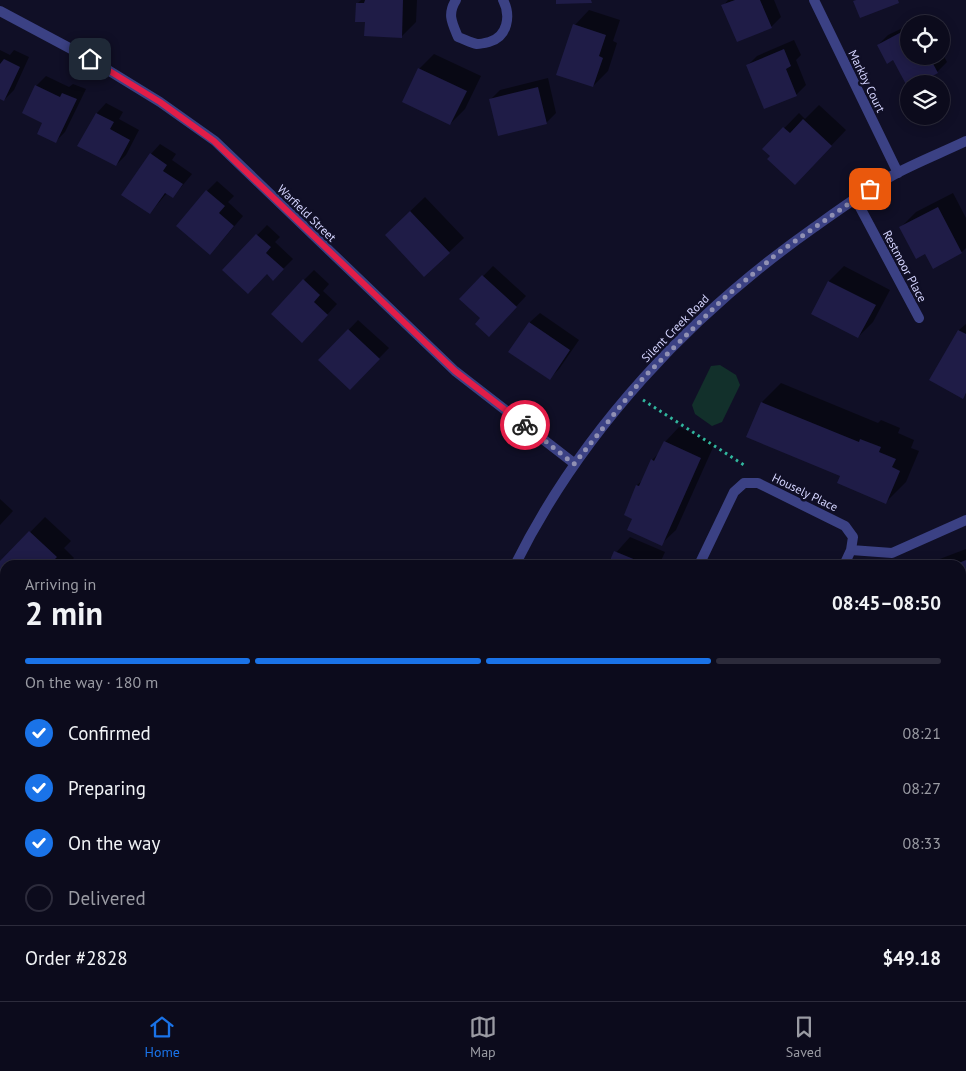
<!DOCTYPE html>
<html lang="en">
<head>
<meta charset="utf-8">
<style>
	body { margin:0; font-family:"PT Sans",sans-serif; background:#1a1929; color:#f1f3f6; height:100vh; display:flex; flex-direction:column; font-size:19px; white-space:nowrap }
	* { box-sizing:border-box; margin:0 }
	p { font-size:16px; color:#9a9ba3 }
	.icon { flex:none; width:28px; height:28px; fill:none; stroke:currentColor; stroke-width:2; stroke-linecap:round; stroke-linejoin:round }
	.map { position:relative; flex:1; overflow:hidden }
	.details { position:absolute; left:0px; top:560px; width:966px; height:441px; display:flex; flex-direction:column; background:#0c0b1c; border-radius:15px 15px 0 0; box-shadow:0 2px 12px #0003,0 0 0 1px #2c2b3b }
	.details>* { flex:none }
	.controls { position:absolute; left:900px; top:15px; display:grid; gap:10px }
	.controls a { display:grid; place-items:center; width:50px; height:50px; border-radius:50%; background:#0c0b1c; box-shadow:0 2px 12px #0003,0 0 0 1px #2c2b3b; font-size:25px }
	.pin { position:absolute; display:grid; place-items:center; width:42px; height:42px; color:#fff; margin:-21px; border-radius:10px; box-shadow:0 2px 8px #0006 }
	.courier { position:absolute; display:grid; place-items:center; width:50px; height:50px; margin:-25px; border:4px solid #e11d48; border-radius:50%; background:#fff; color:#222; box-shadow:0 1px 6px #0007 }
	.overview em { font-style:normal; font-weight:600 }
	.overview div { display:flex; flex-direction:column-reverse }
	.overview { display:flex; align-items:center; justify-content:space-between; height:85px; padding:0 25px }
	h1 { font-size:32px; font-weight:600; line-height:38px }
	.bar { display:grid; grid-template-columns:repeat(4,1fr); gap:8px 5px; align-content:center; height:60px; padding:0 25px }
	.bar i { height:6px; border-radius:4px; background:#2c2b3b }
	.bar .current { background:#1a73e8 }
	.bar p { grid-column:span 4 }
	.line { display:flex; align-items:center; gap:12px; padding:0 25px; border-top:1px solid #2c2b3b }
	.line div { flex:1 }
	ol { padding:0 25px; list-style:none }
	li { display:flex; align-items:center; gap:15px; height:55px }
	li p { margin-inline-start:auto }
	li .icon { padding:5px; border-radius:50%; background:#1a73e8; color:#fff; stroke-width:4 }
	li:last-child { color:#9a9ba3 }
	li i { width:28px; height:28px; border:2px solid #2c2b3b; border-radius:50% }
	.tab-bar { display:flex; justify-content:space-around; align-items:center; height:70px; border-top:1px solid #2c2b3b; background:#0c0b1c; font-size:14px; color:#9a9ba3 }
	.tab-bar a { display:grid; justify-items:center; gap:2px }
	.tab-bar .current { color:#1a73e8 }
	.map>svg:first-child { display:block }
	.green { fill:#12302b }
	.shadow { fill:#0007 }
	.building { fill:#1f1c47 }
	.lines { fill:none; stroke-linecap:round; stroke-linejoin:round }
	.path { stroke:#31b79e; stroke-width:3; stroke-dasharray:2.5 4; stroke-linecap:butt }
	.minor { stroke:#3b4184; stroke-width:10 }
	.done { stroke:#9090b3; stroke-width:5; stroke-dasharray:0 9 }
	.route { stroke:#e11d48; stroke-width:6 }
	.labels { text-anchor:middle; dominant-baseline:central; stroke-width:5; stroke-linejoin:round; paint-order:stroke }
	.street-label { font-size:12px; fill:#d5d5ff; stroke:#100f26 }
</style>
</head>
<body>
<div class="map">
<svg width="966" height="1001" viewBox="0 0 966 1001">
	<rect width="100%" height="100%" fill="#100f26"/>
	<path class="green" d="M720,365L736,375L740,385L722,422L712,426L695,414L692,405L711,366Z"/>
	<path class="shadow" d="M361,0H417L416,22L401,37L366,21L357,4Z
		M728,0H774L781,17L771,27L723,6Z
		M589,10L620,20L613,41L617,43L608,71L593,86L575,25Z
		M923,17L927,24H910Z
		M909,25V56H941V51L947,62L937,72L894,59L878,45L888,35Z
		M794,40L801,55L796,60L806,85L796,95L747,66L757,56Z
		M0,50L10,55L14,50L29,57L14,90L4,100L0,98Z
		M434,54L481,76L465,109L450,124L419,69Z
		M46,76L69,87L73,84L86,89L65,132L55,142L44,123L36,86Z
		M548,78L556,113L546,123L490,100L500,90Z
		M106,103L123,112L119,119L139,130L126,155L116,165L97,113Z
		M819,105L846,130L810,168L771,156L764,149L799,113L805,119Z
		M160,144L176,154L172,160L192,174L173,197L167,193L150,213L151,154Z
		M217,181L234,196L228,202L243,216L219,244L207,191Z
		M953,193L966,218V248L962,252L926,253L901,227L916,212Z
		M425,197L464,238L449,252L401,220Z
		M267,225L280,237L275,242L293,259L273,279L267,273L224,270Z
		M493,266L526,296L499,325L482,318L461,299Z
		M844,266L890,290L873,322L858,337L813,314L829,281Z
		M314,270L329,284L323,291L337,304L312,331L304,280Z
		M540,313L579,340L559,369L549,379L510,352L530,322Z
		M358,320L389,348L350,388L320,360Z
		M966,324V394L962,397L931,380L959,330Z
		M781,383L878,423L881,420L900,428L898,433L914,440L911,448L919,451L906,482L886,502L841,476L762,402Z
		M679,427L715,443L676,530L661,544L634,519L625,515L637,485L643,480L652,460L660,452L665,442Z
		M0,499L13,511L0,525Z
		M45,517L71,541L64,548L74,558L67,565H5V574L0,569V563Z
		M630,537L665,552L659,565H605Z
		M966,549V608L961,565H924Z
		M0,728H5V795L0,794Z
		M5,884V947L0,944V888Z
		M24,996H83L79,1001H24Z
		M167,996H221L222,1001H168Z"/>
	<path class="building" d="M365,0H403L402,38L364,36L365,22H355L356,3H364Z
		M556,0H591L592,3L556,4Z
		M735,0H760L772,28L737,42L721,5Z
		M856,0H898L899,3L860,18L853,1Z
		M573,24L606,35L599,56L603,58L593,87L556,75Z
		M909,28V56H929L938,73L918,84H909V90L893,60L887,64L877,45Z
		M784,49L791,66L786,69L797,96L764,109L746,65Z
		M4,59L20,67L4,101L0,99V64Z
		M418,68L467,91L450,125L402,102Z
		M35,85L60,97L62,93L77,99L56,143L37,134L42,123L22,113Z
		M538,87L547,124L498,136L489,99Z
		M96,113L114,122L110,129L130,140L116,166L77,146Z
		M803,119L832,146L795,185L767,159L770,156L762,149L783,127L790,133Z
		M150,153L167,165L163,171L183,184L173,198L165,193L150,214L121,195Z
		M206,190L225,206L219,213L234,226L210,255L176,226Z
		M938,207L962,253L933,269L925,254L916,259L899,227Z
		M410,211L450,253L424,277L385,235Z
		M256,234L271,247L266,253L284,269L273,281L267,274L248,294L222,270Z
		M482,275L517,307L489,337L475,324L480,318L459,299Z
		M303,279L320,295L314,302L328,315L302,343L271,314Z
		M828,281L876,305L858,338L811,314Z
		M529,322L570,350L550,380L508,352Z
		M348,329L380,359L350,390L318,360Z
		M958,330L966,334V393L963,399L929,380Z
		M761,402L859,442L860,439L881,447L879,452L896,459L892,467L900,471L886,504L837,483L840,476L746,437Z
		M664,441L701,458L662,546L627,530L632,519L624,515L636,485L639,486L651,459L654,461Z
		M29,531L57,557L49,565H5V576L0,571V561Z
		M614,551L648,565H608Z
		M966,560V610L961,612V565H954Z
		M3,733H5V796H0V743H3Z
		M0,886L5,892V949L4,950L0,946Z
		M23,996H71V1001H23Z
		M165,996H203L204,1001H166Z"/>
	<g class="lines">
		<path class="path" d="M643,400L744,465"/>
		<path class="minor" d="M456,0C447,14 452,23 458,37C464,39 471,43 477,44C481,44 485,43 489,42C508,37 511,15 503,0
			M814,0L898,173
			M0,11L90,59L160,102L215,141L455,371L575,464
			M855,198L919,318
			M851,550L892,553L966,520
			M515,565C582,430 690,315 812,229C840,209 867,189 897,173C920,161 943,152 966,141
			M699,565L734,492L744,483H758L845,526L853,537L851,550L844,565
			M230,996L234,1001
			M328,1001L330,996"/>
	</g>
	<g class="lines">
		<path class="done" d="M525,425L574,464L644,377L723,299L778,253L870,189"/>
		<path class="route" d="M90,59L160,102L214,141L455,371L525,425"/>
	</g>
	<g class="labels">
		<g class="street-label">
			<text transform="translate(867 81) rotate(64)">Markby Court</text>
			<text transform="translate(307 213) rotate(44)">Warfield Street</text>
			<text transform="translate(905 266) rotate(62)">Restmoor Place</text>
			<text transform="translate(675 328) rotate(-45)">Silent Creek Road</text>
			<text transform="translate(805 492) rotate(26)">Housely Place</text>
		</g>
	</g>
</svg>
<div class="controls">
<a><svg class="icon" aria-label="locate" viewBox="0 0 24 24"><circle cx="12" cy="12" r="6"/><path d="M12 2v4M12 18v4M2 12h4M18 12h4"/></svg></a>
<a><svg class="icon" aria-label="layers" viewBox="0 0 24 24"><path d="M12 4l9 5-9 5-9-5zM3 14l9 5 9-5"/></svg></a>
</div>
<div class="pin" style="left:870px;top:189px;background:#ea580c"><svg class="icon" aria-label="bag" viewBox="0 0 24 24"><path d="M5 8h14l-1 12H6zM9 8a3 3 0 0 1 6 0"/></svg></div>
<div class="pin" style="left:90px;top:59px;background:#1f2937"><svg class="icon" aria-label="home" viewBox="0 0 24 24"><path d="M3 11l9-7 9 7M6 9v11h12V9"/></svg></div>
<div class="courier" style="left:525px;top:425px"><svg class="icon" aria-label="bike" viewBox="0 0 24 24"><circle cx="6" cy="16" r="4"/><circle cx="18" cy="16" r="4"/><path d="M6 16l4-8h5l3 8M10 8l3 8H6M13 5h3"/></svg></div>
<section class="details">
<div class="overview"><div><h1>2 min</h1><p>Arriving in</p></div><em>08:45–08:50</em></div>
<div class="bar"><i class="current"></i><i class="current"></i><i class="current"></i><i></i><p>On the way · 180 m</p></div>
<ol>
<li><svg class="icon" aria-label="check" viewBox="0 0 24 24"><path d="M5 12l5 5 9-10"/></svg>Confirmed<p>08:21</p></li>
<li><svg class="icon" aria-label="check" viewBox="0 0 24 24"><path d="M5 12l5 5 9-10"/></svg>Preparing<p>08:27</p></li>
<li><svg class="icon" aria-label="check" viewBox="0 0 24 24"><path d="M5 12l5 5 9-10"/></svg>On the way<p>08:33</p></li>
<li><i></i>Delivered</li>
</ol>
<div class="line" style="height:65px"><div>Order #2828</div><b>$49.18</b></div>
</section>
</div>
<nav class="tab-bar">
<a class="current"><svg class="icon" aria-label="home" viewBox="0 0 24 24"><path d="M3 11l9-7 9 7M6 9v11h12V9"/></svg>Home</a>
<a><svg class="icon" aria-label="map" viewBox="0 0 24 24"><path d="M3 6l6-2 6 2 6-2v14l-6 2-6-2-6 2zM9 4v14M15 6v14"/></svg>Map</a>
<a><svg class="icon" aria-label="saved" viewBox="0 0 24 24"><path d="M7 4h10v16l-5-4-5 4z"/></svg>Saved</a>
</nav>
</body>
</html>
